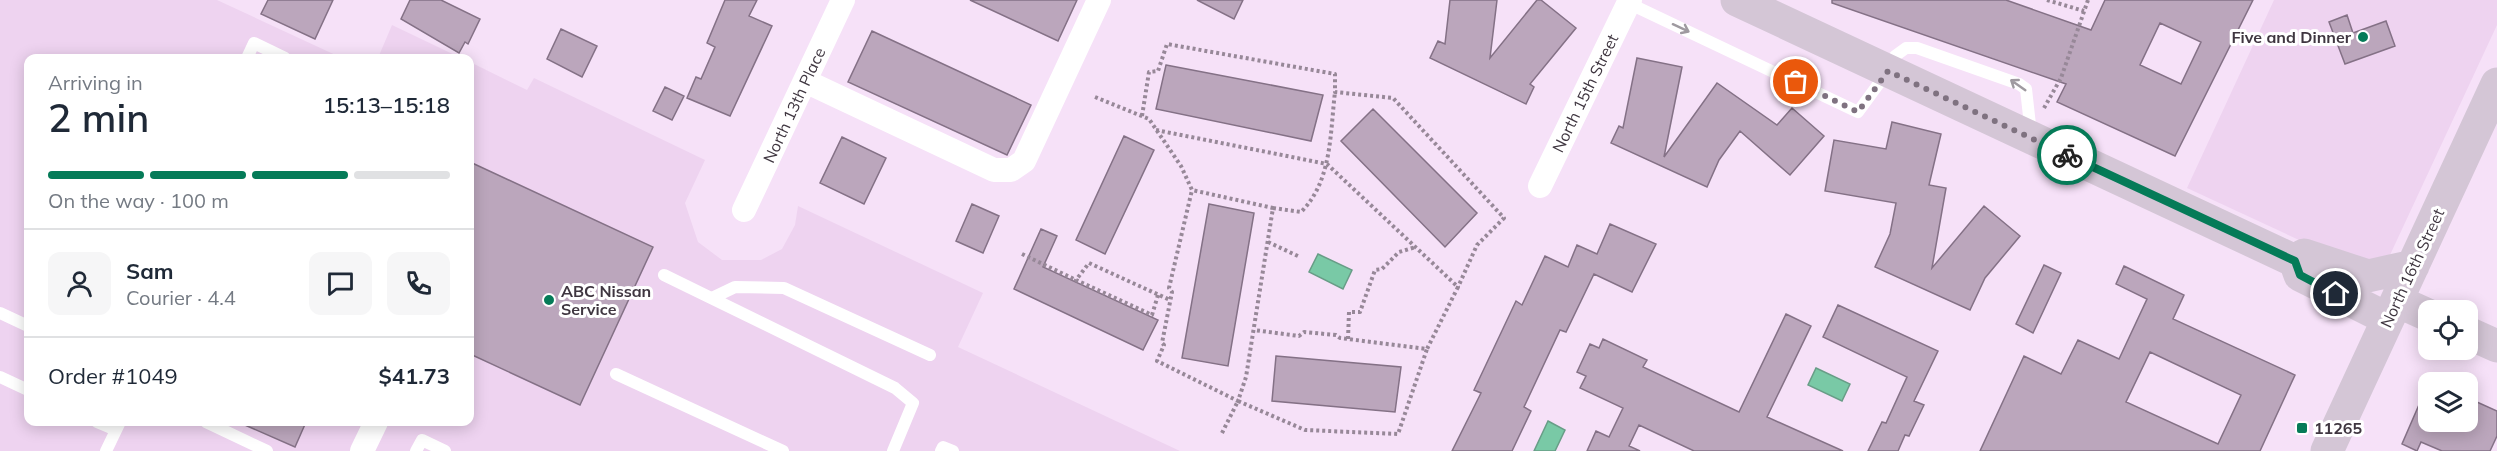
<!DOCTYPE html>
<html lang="en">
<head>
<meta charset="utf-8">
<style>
	body { margin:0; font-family:Mulish,sans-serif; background:#f6f6f7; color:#1f2937; height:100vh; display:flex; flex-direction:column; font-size:22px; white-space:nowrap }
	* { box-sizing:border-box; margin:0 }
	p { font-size:20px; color:#747a83 }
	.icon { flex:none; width:33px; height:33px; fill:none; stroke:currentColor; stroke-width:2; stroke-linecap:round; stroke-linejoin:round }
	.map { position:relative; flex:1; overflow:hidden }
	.panel { position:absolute; left:24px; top:54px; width:450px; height:372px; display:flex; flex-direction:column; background:#fff; border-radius:12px; box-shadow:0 3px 15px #0003 }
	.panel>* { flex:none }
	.tools { position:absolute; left:2418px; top:300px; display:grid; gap:12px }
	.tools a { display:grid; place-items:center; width:60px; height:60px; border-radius:12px; background:#fff; box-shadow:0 3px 15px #0003; font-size:30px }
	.pin { position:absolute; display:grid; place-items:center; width:51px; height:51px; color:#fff; margin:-26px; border:3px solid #fff; border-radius:50%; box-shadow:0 2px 6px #0007 }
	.courier { position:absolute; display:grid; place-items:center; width:60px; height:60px; margin:-30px; border:4px solid #057b58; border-radius:50%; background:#fff; color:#222; box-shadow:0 2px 8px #0007 }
	.head em { font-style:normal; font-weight:600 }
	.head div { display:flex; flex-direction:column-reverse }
	.head { display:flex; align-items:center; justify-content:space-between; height:102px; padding:0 24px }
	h1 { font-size:39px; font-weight:600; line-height:45px }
	.bar { display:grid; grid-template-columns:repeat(4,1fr); gap:9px 6px; align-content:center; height:72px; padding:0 24px }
	.bar i { height:8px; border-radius:4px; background:#e0e1e3 }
	.bar .selected { background:#057b58 }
	.bar p { grid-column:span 4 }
	.line { display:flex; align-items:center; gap:15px; padding:0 24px; border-top:2px solid #e0e1e3 }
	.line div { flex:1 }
	.round { display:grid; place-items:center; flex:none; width:63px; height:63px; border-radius:12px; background:#f6f6f7 }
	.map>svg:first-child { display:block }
	.built { fill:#eed3f0 }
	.water { fill:#79c9a6; stroke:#689d87; stroke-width:1.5 }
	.building { fill:#bba6bc; stroke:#847186; stroke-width:1.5; fill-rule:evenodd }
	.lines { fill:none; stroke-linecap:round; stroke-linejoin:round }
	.path { stroke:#978898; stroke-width:4; stroke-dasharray:3 3; stroke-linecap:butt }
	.lane { stroke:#fff; stroke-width:12 }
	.street { stroke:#fff; stroke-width:24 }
	.secondary { stroke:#d4c6d6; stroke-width:33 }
	.oneway { stroke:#9f9aa0 }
	.done { stroke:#7f7280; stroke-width:6; stroke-dasharray:0 10.8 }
	.route { stroke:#057b58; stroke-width:8 }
	.poi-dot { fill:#057b58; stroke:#fff; stroke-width:2 }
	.labels { text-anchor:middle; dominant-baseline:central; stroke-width:6; stroke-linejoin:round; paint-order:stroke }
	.poi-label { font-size:16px; font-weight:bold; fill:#3f3640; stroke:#fff; text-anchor:start }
	.street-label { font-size:16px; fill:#3f3640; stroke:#fff }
</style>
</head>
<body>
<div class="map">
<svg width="2497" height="451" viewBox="0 0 2497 451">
	<rect width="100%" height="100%" fill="#f6e1f8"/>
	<path class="built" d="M0,0H217L342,58H28V422H470V62L527,90L534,78L705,160L685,203L698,242L722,260H761L782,249L795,225L798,206L983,293L958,347L1180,451H0Z
		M2274,0H2497V25L2390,255L2351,264L2187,188Z
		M392,25L461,58H378Z"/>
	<path class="water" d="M1318,254L1352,270L1343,289L1309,272Z
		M1816,368L1850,384L1842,401L1808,385Z
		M1548,421L1565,430L1555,451H1534Z"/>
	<path class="building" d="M268,0H333L315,39L261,14Z
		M410,0H441L480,19L468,44L465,42L459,53L401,19Z
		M725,0H757L749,16L772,26L730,116L687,98L696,77L701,79L715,47L707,43Z
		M970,0H1077L1058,41Z
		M1197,0H1243L1234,19Z
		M1450,0H1497L1490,58L1537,0H1541L1576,28L1530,84L1534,87L1526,104L1430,58L1438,41L1445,44Z
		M1832,0H2006L2091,30L2105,0H2253L2175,156L2057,102L2066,84L1832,3ZM2160,23L2201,42L2181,84L2140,65Z
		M2347,15L2353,33L2386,21L2395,46L2345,64L2329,22Z
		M561,29L597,46L582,77L547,59Z
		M872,31L1031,105L1007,155L848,82Z
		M1637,58L1682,67L1664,157L1717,83L1777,125L1792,108L1824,136L1790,175L1740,131L1719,160L1707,187L1611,143L1619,126L1623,128Z
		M1166,65L1323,95L1311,141L1156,109Z
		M665,87L684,96L672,120L653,111Z
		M1373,109L1477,213L1445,247L1341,141Z
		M1892,122L1941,134L1929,185L1946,188L1932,268L1984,206L2020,236L1985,278L1970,310L1875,267L1890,234L1896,203L1825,191L1834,140L1886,149Z
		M1124,136L1154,150L1105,254L1076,240Z
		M842,137L886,158L864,204L820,183Z
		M470,162L653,247L580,405L470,354Z
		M972,204L999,216L983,253L956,241Z
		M1209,204L1254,213L1228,366L1182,358Z
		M1610,224L1656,244L1632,292L1594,274L1566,332L1560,330L1524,407L1531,411L1512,451H1452L1481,393L1474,390L1516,301L1522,305L1545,256L1568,267L1577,245L1597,254Z
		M1041,229L1057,236L1043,267L1158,320L1143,350L1014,289Z
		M2044,265L2061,273L2033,333L2016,324Z
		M2124,266L2184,295L2173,319L2295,375L2260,451H1980L2024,356L2061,374L2078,340L2119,359L2147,299L2116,284ZM2150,352L2241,395L2218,444L2126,402Z
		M1838,305L1938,351L1914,401L1924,405L1909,436L1905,435L1898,451H1868L1882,422L1886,423L1907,377L1823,337Z
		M1786,314L1811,326L1767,417L1843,451H1694L1639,425L1629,446L1640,451H1587L1596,431L1609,437L1623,408L1580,388L1586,376L1577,372L1590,344L1599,348L1603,339L1647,360L1643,367L1739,412Z
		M1276,356L1401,367L1395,412L1272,401Z
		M2428,384V422H2468V398L2497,411V436L2490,451H2442L2421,442L2417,451L2402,444Z
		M238,422H306L295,447Z"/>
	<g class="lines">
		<path class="path" d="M2047,0L2084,11
			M1095,97L1149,119L1181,166L1192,190L1273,208L1246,377L1238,401L1157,361L1164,345L1162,343L1172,292L1169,288L1192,190
			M2044,108L2061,78L2088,0
			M1142,116L1149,72L1158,71L1167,44L1335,74V92L1393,98L1504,218L1477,245L1458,287
			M1156,130L1327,164L1458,287L1427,349L1340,338L1336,335L1304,332L1299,336L1254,330
			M1273,208L1301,212C1332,181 1330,134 1335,92
			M1268,242L1300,257
			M1022,254L1076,280
			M1158,295L1152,315L1076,280L1089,263L1170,300
			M1348,339L1349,312H1360L1375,270L1382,269L1399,252L1416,247
			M1222,433L1238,401L1305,430L1398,434L1427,349"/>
		<path class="lane" d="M1626,2L1858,112L1888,71L1895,56L1906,48H1917L2019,84L2026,89L2031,134
			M247,58L254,43L285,58
			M664,275L895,388L913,403L893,451
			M712,298L735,287L784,288L930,355
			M0,313L28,326
			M616,374L783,451
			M0,377L28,390
			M97,422L116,430
			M206,422L267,451
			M106,451L120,422
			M416,451L422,440L445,451
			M941,451L943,447L953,451"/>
		<path class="street" d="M805,81L994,170H1011L1024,161L1099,0
			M1540,186L1630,0
			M744,210L843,0
			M362,451L376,422"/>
		<path class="secondary" d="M1737,0L2295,261L2300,275L2388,319
			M2295,261L2304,255L2368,276L2413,266
			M2397,301L2428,315
			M2468,333L2497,346
			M2327,451L2497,84"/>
	</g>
	<defs><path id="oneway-shaft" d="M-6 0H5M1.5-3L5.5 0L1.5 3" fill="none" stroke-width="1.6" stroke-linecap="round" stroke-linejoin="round" transform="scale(1.5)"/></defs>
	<g class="oneway">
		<use href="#oneway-shaft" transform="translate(1681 28) rotate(25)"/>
		<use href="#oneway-shaft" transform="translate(2018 85) rotate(-145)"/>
	</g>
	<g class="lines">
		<path class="done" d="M1796,82L1858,112L1888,71L2067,155"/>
		<path class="route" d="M2067,155L2295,261L2300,275L2336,294"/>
	</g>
	<g class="poi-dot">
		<circle cx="2363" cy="37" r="6"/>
		<circle cx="549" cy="300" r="6"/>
		<rect x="2296" y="422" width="12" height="12" rx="3"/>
	</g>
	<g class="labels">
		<g class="poi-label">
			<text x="2351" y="37" text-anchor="end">Five and Dinner</text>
			<text x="561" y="291">ABC Nissan<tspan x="561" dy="18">Service</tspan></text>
			<text x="2314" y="428">11265</text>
		</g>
		<g class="street-label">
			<text transform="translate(1585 93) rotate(-64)">North 15th Street</text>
			<text transform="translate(794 105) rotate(-65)">North 13th Place</text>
			<text transform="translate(2412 268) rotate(-65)">North 16th Street</text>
		</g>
	</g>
</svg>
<div class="tools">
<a><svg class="icon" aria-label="locate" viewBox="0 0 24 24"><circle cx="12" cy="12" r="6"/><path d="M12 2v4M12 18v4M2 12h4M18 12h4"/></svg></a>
<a><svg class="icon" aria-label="layers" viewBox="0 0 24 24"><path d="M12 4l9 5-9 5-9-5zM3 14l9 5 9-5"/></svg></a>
</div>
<div class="pin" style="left:1796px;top:82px;background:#ea580c"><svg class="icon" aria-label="bag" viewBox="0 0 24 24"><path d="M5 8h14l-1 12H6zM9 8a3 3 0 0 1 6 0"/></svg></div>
<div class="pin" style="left:2336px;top:294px;background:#1f2937"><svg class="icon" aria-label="home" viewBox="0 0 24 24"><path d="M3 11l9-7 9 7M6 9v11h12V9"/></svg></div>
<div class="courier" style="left:2067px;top:155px"><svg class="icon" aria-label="bike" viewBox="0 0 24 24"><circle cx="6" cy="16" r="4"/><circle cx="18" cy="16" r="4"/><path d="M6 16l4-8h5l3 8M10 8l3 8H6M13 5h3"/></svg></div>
<section class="panel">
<div class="head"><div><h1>2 min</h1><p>Arriving in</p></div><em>15:13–15:18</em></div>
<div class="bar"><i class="selected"></i><i class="selected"></i><i class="selected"></i><i></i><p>On the way · 100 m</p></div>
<div class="line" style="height:108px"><a class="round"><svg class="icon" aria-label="person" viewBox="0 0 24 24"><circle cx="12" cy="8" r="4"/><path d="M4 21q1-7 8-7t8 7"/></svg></a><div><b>Sam</b><p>Courier · 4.4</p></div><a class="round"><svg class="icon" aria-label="chat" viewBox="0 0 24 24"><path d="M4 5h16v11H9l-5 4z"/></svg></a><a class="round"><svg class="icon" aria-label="phone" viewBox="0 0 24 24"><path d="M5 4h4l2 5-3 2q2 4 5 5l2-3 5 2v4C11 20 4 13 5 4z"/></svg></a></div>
<div class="line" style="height:78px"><div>Order #1049</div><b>$41.73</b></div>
</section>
</div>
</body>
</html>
